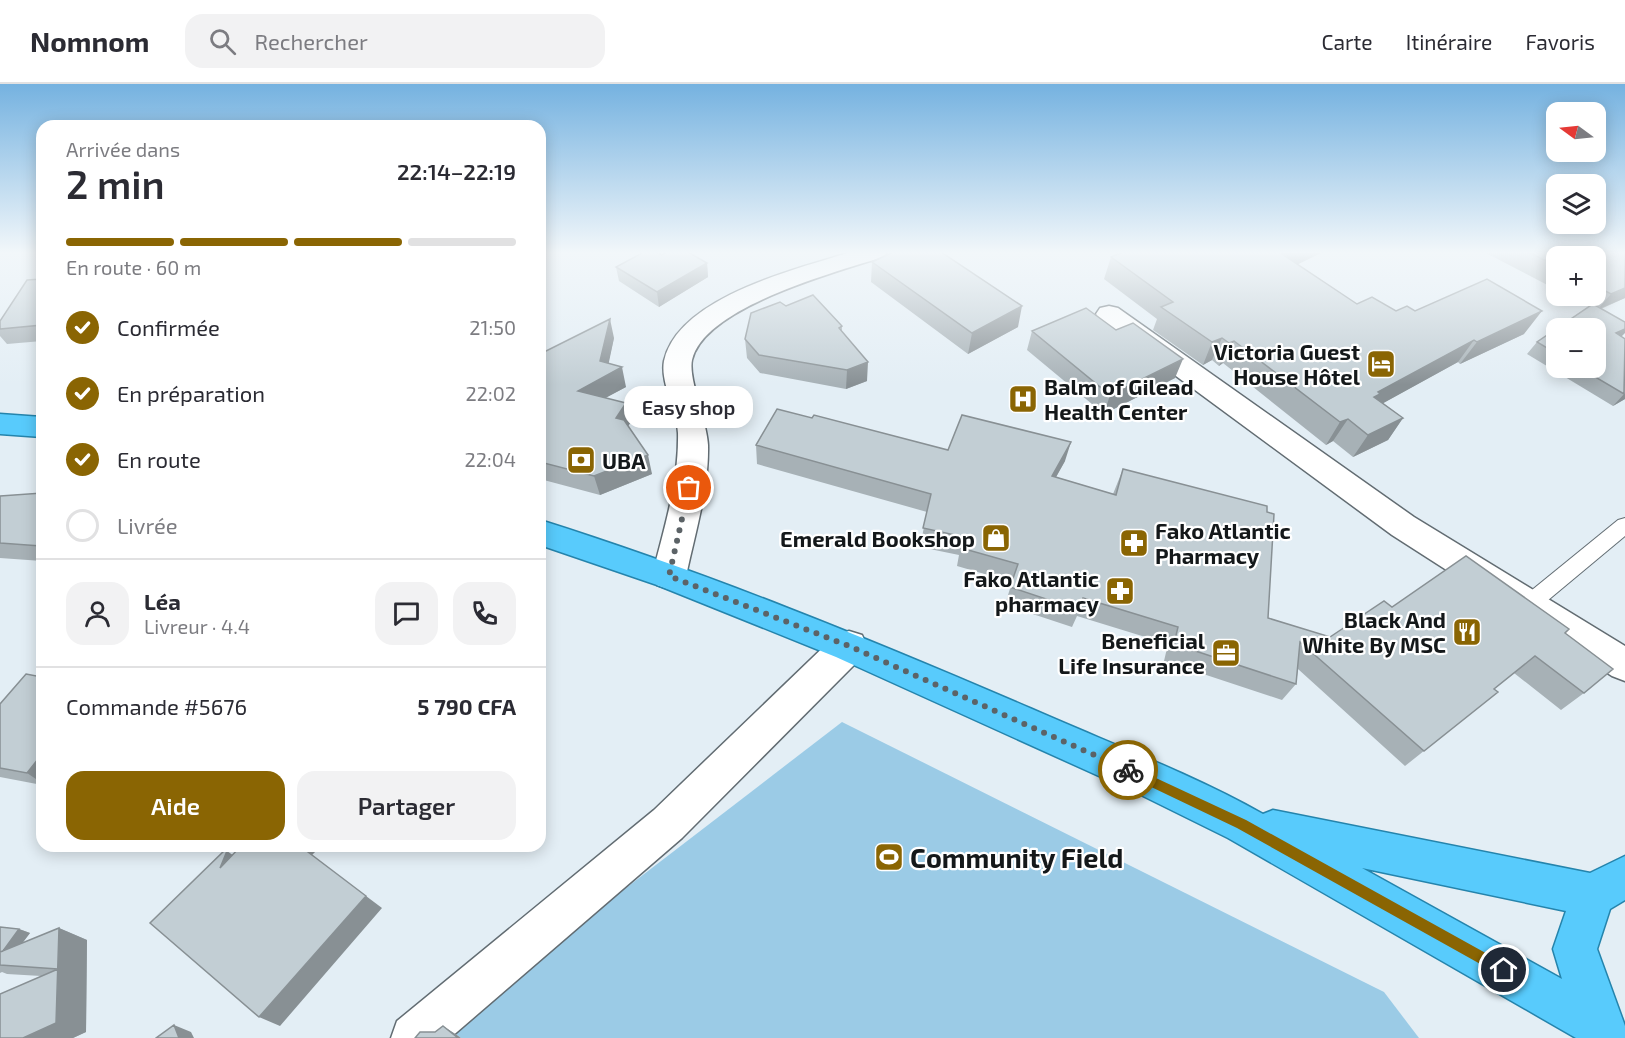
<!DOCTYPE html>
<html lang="fr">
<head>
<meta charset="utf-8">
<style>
	body { margin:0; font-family:"Exo 2",sans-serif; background:#f2f2f3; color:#2b2b33; height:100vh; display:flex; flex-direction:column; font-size:22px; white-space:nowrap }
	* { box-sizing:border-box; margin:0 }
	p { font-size:20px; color:#7c7c81 }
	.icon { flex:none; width:33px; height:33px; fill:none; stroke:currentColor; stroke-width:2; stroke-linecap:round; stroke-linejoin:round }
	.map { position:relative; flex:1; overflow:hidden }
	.panel { position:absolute; left:36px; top:36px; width:510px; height:732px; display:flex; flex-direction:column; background:#fff; border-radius:18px; box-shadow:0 3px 15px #0003 }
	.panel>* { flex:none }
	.needle { width:39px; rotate:285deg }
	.fabs { position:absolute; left:1546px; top:18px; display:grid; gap:12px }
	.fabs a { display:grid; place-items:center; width:60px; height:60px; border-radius:12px; background:#fff; box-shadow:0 3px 15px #0003; font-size:30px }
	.pin { position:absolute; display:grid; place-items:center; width:51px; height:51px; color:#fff; margin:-26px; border:3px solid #fff; border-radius:50%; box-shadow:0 2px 6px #0007 }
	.courier { position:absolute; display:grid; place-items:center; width:60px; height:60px; margin:-30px; border:4px solid #8a6503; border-radius:50%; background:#fff; color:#222; box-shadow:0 2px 8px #0007 }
	.bubble { position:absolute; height:42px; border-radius:18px; background:#fff; box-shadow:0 3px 15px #0003; font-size:20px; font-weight:600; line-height:42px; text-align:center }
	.summary em { font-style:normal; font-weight:600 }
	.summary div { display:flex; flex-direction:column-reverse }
	.summary { display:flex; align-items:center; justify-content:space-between; height:102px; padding:0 30px }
	h1 { font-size:39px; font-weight:600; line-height:45px }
	.bar { display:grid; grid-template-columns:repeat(4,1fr); gap:9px 6px; align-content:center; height:72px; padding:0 30px }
	.bar i { height:8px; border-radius:4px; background:#e1e1e2 }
	.bar .current { background:#8a6503 }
	.bar p { grid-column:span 4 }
	.line { display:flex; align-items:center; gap:15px; padding:0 30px; border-top:2px solid #e1e1e2 }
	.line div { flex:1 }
	.round { display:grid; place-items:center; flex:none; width:63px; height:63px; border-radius:18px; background:#f2f2f3 }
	ol { padding:0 30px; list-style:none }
	li { display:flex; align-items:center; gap:18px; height:66px }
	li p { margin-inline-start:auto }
	li .icon { padding:6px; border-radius:50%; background:#8a6503; color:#fff; stroke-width:4 }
	li:last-child { color:#7c7c81 }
	li i { width:33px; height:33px; border:3px solid #e1e1e2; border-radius:50% }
	.cta { display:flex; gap:12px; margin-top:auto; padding:12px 30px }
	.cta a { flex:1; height:69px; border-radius:18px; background:#8a6503; color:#fff; font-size:24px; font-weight:600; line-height:69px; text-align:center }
	.cta a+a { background:#f2f2f3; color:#2b2b33 }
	header { display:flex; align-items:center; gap:36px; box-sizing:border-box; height:84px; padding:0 30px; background:#fff; border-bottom:2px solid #e1e1e2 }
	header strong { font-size:28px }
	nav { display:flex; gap:33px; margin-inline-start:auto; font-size:21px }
	.search { width:420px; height:54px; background:#f2f2f3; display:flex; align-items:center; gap:15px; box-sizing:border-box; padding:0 21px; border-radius:18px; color:#7c7c81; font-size:22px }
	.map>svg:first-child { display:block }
	.green { fill:#9bcbe6 }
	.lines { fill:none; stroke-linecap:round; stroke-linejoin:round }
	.service-casing { stroke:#626c72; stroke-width:2 }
	.minor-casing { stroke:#626c72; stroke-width:3 }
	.trunk-casing { stroke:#2584ac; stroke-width:3 }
	.service { fill:#fff; fill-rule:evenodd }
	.minor { fill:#fff; fill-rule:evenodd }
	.trunk { fill:#58cbfc; fill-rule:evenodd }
	.wall { fill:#a7b1b6; fill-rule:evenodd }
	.shaded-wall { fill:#889094 }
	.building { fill:#c2ced4; stroke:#889094; stroke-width:1.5 }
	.route { fill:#8a6503 }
	.done { stroke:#5c6367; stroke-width:6; stroke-dasharray:0 10.8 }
	.labels { text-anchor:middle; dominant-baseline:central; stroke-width:4.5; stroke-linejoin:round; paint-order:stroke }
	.poi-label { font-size:22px; font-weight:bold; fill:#14181a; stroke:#fff; text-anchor:end }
	.near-poi-label { font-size:27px; font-weight:bold; fill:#14181a; stroke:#fff; text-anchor:start }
</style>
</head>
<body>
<header>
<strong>Nomnom</strong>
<div class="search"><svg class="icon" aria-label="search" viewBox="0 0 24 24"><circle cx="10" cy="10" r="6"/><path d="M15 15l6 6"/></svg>Rechercher</div>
<nav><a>Carte</a><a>Itinéraire</a><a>Favoris</a></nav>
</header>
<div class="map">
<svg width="1625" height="954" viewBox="0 0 1625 954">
	<rect width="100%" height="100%" fill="#e3eef5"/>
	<path class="green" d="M842,638L1384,908L1419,954H461L446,942Z"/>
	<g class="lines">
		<g class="service-casing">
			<path id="service" d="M1625,434V452L1535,527L1528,529L1521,527L1518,521L1521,515L1618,436Z"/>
		</g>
		<g class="minor-casing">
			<path id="minor" d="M851,168H887L883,173C836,188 704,223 692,276C688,295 707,337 708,361C709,405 695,449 686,492L681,501L669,505L657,501L652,492C664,445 679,398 678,349C677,326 660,299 664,277C678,213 797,185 851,168Z
				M1109,222L1118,224L1414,433L1625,562V597L1612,592L1392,451L1100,236L1096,230L1100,224Z
				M849,547L862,551L867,562L862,573L682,754L450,954H391L397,937L654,726L836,551Z"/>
		</g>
		<g class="trunk-casing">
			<path id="trunk" d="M0,330L42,333V353L0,350Z
				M540,436C708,489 870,555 1032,625C1109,659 1190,689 1263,730L1273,726L1590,789L1625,772V816L1610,825L1597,865L1625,942V954H1576L1228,754L1143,712L836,573L657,501L540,461ZM1362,784L1566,827L1553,865L1562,895Z"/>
		</g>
		<use href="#service" class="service"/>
		<use href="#minor" class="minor"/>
		<use href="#trunk" class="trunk"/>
	</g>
	<path class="wall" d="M1123,168H1323L1297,180L1357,220L1396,227H1415L1524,250L1460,280L1458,278L1383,319L1403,334L1388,356L1353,373L1333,357L1326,361L1223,279L1219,282L1212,276L1203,281L1153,246L1157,235L1104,195L1111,173Z
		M1484,168H1625V214L1601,225L1622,253L1625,315L1613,322L1527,270L1537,258L1589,222L1568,212H1596V172H1557V206ZM1557,244L1596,284H1557Z
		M662,171L707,179L708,193L659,223L619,197L616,183Z
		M872,178L1018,243L968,270L871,198Z
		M42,195V257L7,260L0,252V237Z
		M786,222L842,242V248L867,297L846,305L760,289L747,274L745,255Z
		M1032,247L1175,294L1104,330L1027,266Z
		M614,254L608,280L626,303L605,314L626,319L631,338L628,342L652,390L600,411L540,395V270Z
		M812,334L948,366L1065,377L1056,393L1113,410L1123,385L1268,534L1330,553L1392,523L1565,549L1584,609L1561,626L1514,589L1494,605L1498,608L1405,682L1298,585L1296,600L1282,616L1164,577L1168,560L1077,532L1072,543L1005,521L1012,498L957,482L959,471L920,463L927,428L757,380L756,361Z
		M42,409V477L0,474V412Z
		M42,593V701L0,693V620Z
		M0,843L19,845L30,849L22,859L59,844L87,856L86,948L73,954H0L41,892L7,890L2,888L0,889Z"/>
	<path class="shaded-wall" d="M1288,168H1323L1272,193L1282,170Z
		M707,179L708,193L659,223L657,208Z
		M1625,204V214L1597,226L1611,210Z
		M1022,222L1018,243L968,270L972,249Z
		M1542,227L1524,250L1460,280L1477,258Z
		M610,235L614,254L606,292L622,283L626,303L583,326L578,307L600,277Z
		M1625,245V249L1621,253L1616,249Z
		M1222,254L1212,276L1203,281L1212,258Z
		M1474,256L1458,278L1369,327L1375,312L1378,308Z
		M1234,257L1223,279L1219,282L1229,259Z
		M1183,275L1175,294L1104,330L1110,311Z
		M868,278L867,297L846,305L847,286Z
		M1625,309V315L1613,322Z
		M626,319L631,338L620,353L616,334Z
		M1403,334L1388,356L1353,373L1368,351Z
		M1348,335L1333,357L1326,361L1340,338Z
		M1071,358L1065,377L1046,411L1052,392Z
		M648,371L652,390L600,411L594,392Z
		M42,670V699L27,689Z
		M300,762H321L312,771Z
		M227,767L247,781L220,784Z
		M366,812L382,824L280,942L259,933Z
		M59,844L87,856L86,948L73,954H23L56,939Z
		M19,845L30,849L6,881L0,871Z
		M174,941L191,948L194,954H179Z
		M443,942L457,951L461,954H458Z"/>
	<path class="building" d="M644,168H657L662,171L667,168H688L707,179L657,208L616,183Z
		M893,168H941L1022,222L972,249L872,178Z
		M1123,168H1288L1282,170L1357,220L1372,213L1396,227L1407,222L1415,227L1487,195L1542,227L1477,258L1474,256L1378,308L1380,310L1374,313L1403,334L1368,351L1348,335L1340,338L1234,257L1229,259L1222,254L1212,258L1161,223L1173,218L1111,173Z
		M1528,168H1625V204L1611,210L1596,202V172H1557V182Z
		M42,195V241L0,245V237L27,196Z
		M813,211L842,242L839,244L868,278L847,286L759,271L745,255L751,229L780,218L786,222Z
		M1593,220L1625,238V245L1616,249L1625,255L1624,310L1580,284H1596V244H1557V270L1537,258Z
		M1086,224L1116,246L1133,239L1183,275L1110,311L1032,247Z
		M610,235L600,277L622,283L578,307L626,319L616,334L624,336L648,371L594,392L540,378V270Z
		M777,325L812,334L814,331L948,366L962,331L1071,358L1052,392L1116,411L1123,385L1267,422V428L1274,430L1268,534L1330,553L1384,517L1392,523L1466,472L1569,545L1565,549L1613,585L1584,609L1535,572L1494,605L1498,608L1424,667L1300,558L1296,600L1174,560L1178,543L1083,514L1079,526L1010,503L1018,480L961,464L964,453L923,444L931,410L756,361Z
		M42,409V461L41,462L0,459V412Z
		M26,590L42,593V670L27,689L0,684V620Z
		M241,762H300L366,812L259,933L150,839L225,766L227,767L220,784Z
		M0,843L19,845L3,867L0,868Z
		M59,844L56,939L23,954H0V910L58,885L0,881V868Z
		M174,941L179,954H156Z
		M443,942L458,954H415L420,948H435Z"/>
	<linearGradient id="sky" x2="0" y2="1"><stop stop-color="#75b2e0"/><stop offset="0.56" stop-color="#f2f7fa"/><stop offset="1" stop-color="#f2f7fa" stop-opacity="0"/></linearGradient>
	<rect width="1625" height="301" fill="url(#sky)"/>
	<path class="route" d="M1128,681L1246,736L1509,882V891H1500L1237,744L1124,690V683Z"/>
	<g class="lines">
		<path class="done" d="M689,404L669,492L849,562L1128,686"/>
	</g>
	<defs>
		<g id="hotel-square" transform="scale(1.5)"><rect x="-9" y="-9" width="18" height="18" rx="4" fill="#8a6503" stroke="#fff"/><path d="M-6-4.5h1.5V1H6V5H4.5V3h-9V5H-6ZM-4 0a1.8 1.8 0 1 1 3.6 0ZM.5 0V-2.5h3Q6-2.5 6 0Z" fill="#fff"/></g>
		<g id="hospital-square" transform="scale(1.5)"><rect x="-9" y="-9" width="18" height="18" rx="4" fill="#8a6503" stroke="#fff"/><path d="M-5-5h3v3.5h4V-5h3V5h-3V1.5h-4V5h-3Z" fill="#fff"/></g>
		<g id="bank-square" transform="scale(1.5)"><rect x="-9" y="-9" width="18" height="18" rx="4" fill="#8a6503" stroke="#fff"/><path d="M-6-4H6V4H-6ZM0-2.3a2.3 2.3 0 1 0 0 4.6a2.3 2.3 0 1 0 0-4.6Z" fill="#fff"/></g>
		<g id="shop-square" transform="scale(1.5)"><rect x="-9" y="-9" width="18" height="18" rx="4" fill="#8a6503" stroke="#fff"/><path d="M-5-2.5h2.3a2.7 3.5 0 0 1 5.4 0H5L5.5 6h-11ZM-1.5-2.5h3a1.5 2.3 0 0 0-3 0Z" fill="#fff"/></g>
		<g id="pharmacy-square" transform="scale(1.5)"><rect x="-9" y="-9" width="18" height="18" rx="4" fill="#8a6503" stroke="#fff"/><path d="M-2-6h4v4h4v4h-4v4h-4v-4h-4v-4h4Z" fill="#fff"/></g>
		<g id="restaurant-square" transform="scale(1.5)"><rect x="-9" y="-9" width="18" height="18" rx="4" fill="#8a6503" stroke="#fff"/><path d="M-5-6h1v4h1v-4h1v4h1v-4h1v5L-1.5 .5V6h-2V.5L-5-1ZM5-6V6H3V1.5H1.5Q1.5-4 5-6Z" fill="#fff"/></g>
		<g id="office-square" transform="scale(1.5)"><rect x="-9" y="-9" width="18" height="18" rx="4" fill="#8a6503" stroke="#fff"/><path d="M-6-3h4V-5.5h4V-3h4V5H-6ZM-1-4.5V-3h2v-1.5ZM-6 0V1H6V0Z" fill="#fff"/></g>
		<g id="stadium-square" transform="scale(1.5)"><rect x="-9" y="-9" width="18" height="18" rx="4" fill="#8a6503" stroke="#fff"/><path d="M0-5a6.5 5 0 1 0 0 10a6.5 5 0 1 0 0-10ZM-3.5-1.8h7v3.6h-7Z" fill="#fff"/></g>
	</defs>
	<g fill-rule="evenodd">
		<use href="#hotel-square" x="1381" y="280"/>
		<use href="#hospital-square" x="1023" y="315"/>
		<use href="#bank-square" x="581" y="376"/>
		<use href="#shop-square" x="996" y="454"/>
		<use href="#pharmacy-square" x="1134" y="459"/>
		<use href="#pharmacy-square" x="1120" y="507"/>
		<use href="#restaurant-square" x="1467" y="548"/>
		<use href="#office-square" x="1226" y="569"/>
		<use href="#stadium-square" x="889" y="773"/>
	</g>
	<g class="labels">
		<g class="poi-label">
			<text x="1360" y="267">Victoria Guest<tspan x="1360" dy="25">House Hôtel</tspan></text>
			<text x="1044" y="302" text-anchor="start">Balm of Gilead<tspan x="1044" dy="25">Health Center</tspan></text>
			<text x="602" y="376" text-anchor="start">UBA</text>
			<text x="1155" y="446" text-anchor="start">Fako Atlantic<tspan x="1155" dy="25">Pharmacy</tspan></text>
			<text x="975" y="454">Emerald Bookshop</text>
			<text x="1099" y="494">Fako Atlantic<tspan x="1099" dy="25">pharmacy</tspan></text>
			<text x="1446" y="535">Black And<tspan x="1446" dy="25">White By MSC</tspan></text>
			<text x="1205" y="556">Beneficial<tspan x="1205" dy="25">Life Insurance</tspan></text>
		</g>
		<g class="near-poi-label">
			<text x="910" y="773">Community Field</text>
		</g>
	</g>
</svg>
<div class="fabs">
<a><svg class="needle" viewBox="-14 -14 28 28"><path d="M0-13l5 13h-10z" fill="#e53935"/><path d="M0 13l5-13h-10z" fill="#7c7c81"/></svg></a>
<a><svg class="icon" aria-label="layers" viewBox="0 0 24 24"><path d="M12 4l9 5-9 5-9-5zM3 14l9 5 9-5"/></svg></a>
<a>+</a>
<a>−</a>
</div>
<div class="pin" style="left:689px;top:404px;background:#ea580c"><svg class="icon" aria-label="bag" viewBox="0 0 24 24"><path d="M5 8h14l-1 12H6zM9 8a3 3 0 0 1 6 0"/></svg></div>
<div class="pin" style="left:1504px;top:886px;background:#1f2937"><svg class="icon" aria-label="home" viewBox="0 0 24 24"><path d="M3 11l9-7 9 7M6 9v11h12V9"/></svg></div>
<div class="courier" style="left:1128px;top:686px"><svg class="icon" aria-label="bike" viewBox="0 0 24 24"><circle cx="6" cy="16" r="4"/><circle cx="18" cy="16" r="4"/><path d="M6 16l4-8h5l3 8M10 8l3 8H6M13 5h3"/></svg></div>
<div class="bubble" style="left:624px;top:302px;width:129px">Easy shop</div>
<section class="panel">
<div class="summary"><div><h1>2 min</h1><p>Arrivée dans</p></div><em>22:14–22:19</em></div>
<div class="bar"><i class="current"></i><i class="current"></i><i class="current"></i><i></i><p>En route · 60 m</p></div>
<ol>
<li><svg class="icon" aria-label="check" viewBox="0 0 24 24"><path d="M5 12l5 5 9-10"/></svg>Confirmée<p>21:50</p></li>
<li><svg class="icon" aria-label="check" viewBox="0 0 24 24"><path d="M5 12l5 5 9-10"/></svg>En préparation<p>22:02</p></li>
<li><svg class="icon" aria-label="check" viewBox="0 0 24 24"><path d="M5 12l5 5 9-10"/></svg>En route<p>22:04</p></li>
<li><i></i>Livrée</li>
</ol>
<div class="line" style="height:108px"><a class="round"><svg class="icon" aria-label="person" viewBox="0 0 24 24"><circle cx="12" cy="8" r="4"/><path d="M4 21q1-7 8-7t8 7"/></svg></a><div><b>Léa</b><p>Livreur · 4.4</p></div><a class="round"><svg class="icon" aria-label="chat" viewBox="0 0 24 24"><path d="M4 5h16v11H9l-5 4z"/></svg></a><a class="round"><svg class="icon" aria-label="phone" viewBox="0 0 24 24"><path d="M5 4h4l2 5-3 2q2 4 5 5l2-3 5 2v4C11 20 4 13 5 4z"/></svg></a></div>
<div class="line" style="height:78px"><div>Commande #5676</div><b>5 790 CFA</b></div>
<div class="cta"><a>Aide</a><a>Partager</a></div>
</section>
</div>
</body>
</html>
